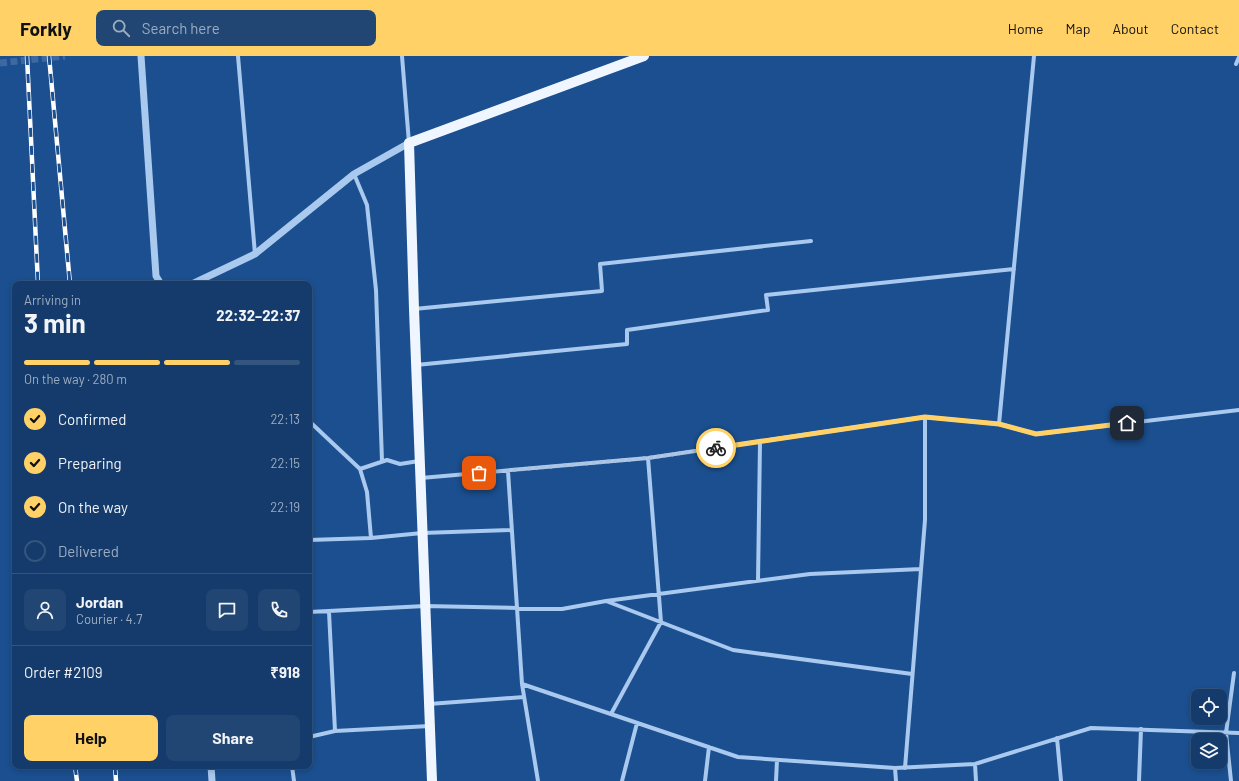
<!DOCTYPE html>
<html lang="en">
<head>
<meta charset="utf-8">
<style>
	body { margin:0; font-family:Barlow,sans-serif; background:#214673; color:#f1f3f6; height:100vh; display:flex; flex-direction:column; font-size:15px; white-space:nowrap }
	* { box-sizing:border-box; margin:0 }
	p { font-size:13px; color:#9dadc1 }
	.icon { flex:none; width:22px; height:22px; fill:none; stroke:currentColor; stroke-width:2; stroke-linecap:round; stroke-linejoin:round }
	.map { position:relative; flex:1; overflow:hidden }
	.drawer { position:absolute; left:12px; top:225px; width:300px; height:488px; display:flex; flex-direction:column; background:#143b6b; border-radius:8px; box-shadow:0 2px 6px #0003,0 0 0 1px #33557e }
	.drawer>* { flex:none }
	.fabs { position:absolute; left:1191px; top:633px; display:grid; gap:8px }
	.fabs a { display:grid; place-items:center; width:36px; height:36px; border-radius:8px; background:#143b6b; box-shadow:0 2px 6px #0003,0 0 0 1px #33557e; font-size:20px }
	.pin { position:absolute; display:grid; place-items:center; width:34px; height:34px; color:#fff; margin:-17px; border-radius:8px; box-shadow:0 2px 6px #0006 }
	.courier { position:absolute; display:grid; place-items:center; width:40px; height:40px; margin:-20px; border:3px solid #ffd166; border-radius:50%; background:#fff; color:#222; box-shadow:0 1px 5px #0007 }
	.headline em { font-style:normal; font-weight:700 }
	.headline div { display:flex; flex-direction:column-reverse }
	.headline { display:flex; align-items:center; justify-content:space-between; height:68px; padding:0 12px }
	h1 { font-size:26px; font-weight:700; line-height:30px }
	.bar { display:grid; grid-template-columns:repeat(4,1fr); gap:6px 4px; align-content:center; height:48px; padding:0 12px }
	.bar i { height:5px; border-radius:3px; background:#33557e }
	.bar .active { background:#ffd166 }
	.bar p { grid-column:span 4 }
	.line { display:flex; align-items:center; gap:10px; padding:0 12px; border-top:1px solid #33557e }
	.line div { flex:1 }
	.round { display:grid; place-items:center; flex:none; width:42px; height:42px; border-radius:8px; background:#214673 }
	ol { padding:0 12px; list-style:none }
	li { display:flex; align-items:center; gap:12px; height:44px }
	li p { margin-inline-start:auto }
	li .icon { padding:4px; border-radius:50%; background:#ffd166; color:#111; stroke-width:4 }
	li:last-child { color:#9dadc1 }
	li i { width:22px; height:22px; border:2px solid #33557e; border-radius:50% }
	.action { display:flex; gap:8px; margin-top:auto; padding:8px 12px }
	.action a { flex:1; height:46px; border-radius:8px; background:#ffd166; color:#111; font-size:16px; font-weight:700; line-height:46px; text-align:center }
	.action a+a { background:#214673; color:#f1f3f6 }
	header { display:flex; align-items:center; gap:24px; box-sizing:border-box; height:56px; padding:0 20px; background:#ffd166; color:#111 }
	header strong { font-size:19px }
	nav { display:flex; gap:22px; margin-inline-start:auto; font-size:14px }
	.search { width:280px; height:36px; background:#214673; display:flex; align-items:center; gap:10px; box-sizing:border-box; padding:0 14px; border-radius:8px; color:#9dadc1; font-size:15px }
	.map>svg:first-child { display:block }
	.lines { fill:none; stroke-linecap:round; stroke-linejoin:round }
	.tertiary-tunnel { stroke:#3d69a0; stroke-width:7; stroke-dasharray:7 3.5; stroke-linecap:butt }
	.minor { stroke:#a9c9ee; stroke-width:4 }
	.tertiary { stroke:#a9c9ee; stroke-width:7 }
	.primary { stroke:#f0f6ff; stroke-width:10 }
	.rail-casing { stroke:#fff; stroke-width:4.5 }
	.rail { stroke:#1b4f8f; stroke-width:3; stroke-dasharray:9; stroke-linecap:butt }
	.done { stroke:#afc1d8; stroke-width:4; stroke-dasharray:0 7.2 }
	.route { stroke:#ffd166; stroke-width:5 }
</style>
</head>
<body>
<header>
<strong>Forkly</strong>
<div class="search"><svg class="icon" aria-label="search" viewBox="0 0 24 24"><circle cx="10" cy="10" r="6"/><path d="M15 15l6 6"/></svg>Search here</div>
<nav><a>Home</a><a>Map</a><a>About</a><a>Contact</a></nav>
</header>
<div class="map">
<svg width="1239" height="725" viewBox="0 0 1239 725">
	<rect width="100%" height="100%" fill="#1b4f8f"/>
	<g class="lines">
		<path class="tertiary-tunnel" d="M0,7L65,0"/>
		<path class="minor" d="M238,0L255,198
			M402,0L409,87
			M1236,8L1239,1
			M354,118L367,149L376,234L382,405
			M414,253L602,235L600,208L811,185
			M416,309L627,288V274L768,254L766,239L1014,213
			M309,365L360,413L367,436L371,482
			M999,368L1036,378L1239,354
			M360,413L387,404L400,408L419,405
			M508,415L522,628L538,725
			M421,422L648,402L925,361L999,368L1034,0
			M309,484L371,482L422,477L512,474
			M758,525L760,386
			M606,545L810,518L921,513
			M309,556L425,550L562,553L606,545L733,594L912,618
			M329,556L335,675
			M522,628L738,701L895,712L975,708L1091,672L1239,677
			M429,648L524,641
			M611,658L661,566L648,402
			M309,681L335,675L430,670
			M1057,682L1061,725
			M975,708L976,725
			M292,710L294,725
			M895,712L896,725
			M905,712L925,464V361
			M622,725L637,667
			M705,725L709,691
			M776,725L777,704
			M1139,725L1141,673
			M1231,725L1226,677L1234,617"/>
		<path class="tertiary" d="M141,0L156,220L161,228
			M192,228L255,198L354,118L409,87
			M211,710L212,725"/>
		<path class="primary" d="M432,725L414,253L409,87L644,0"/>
		<g class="rail-casing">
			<path id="rail" d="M27,0L38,228
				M49,0L70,228
				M75,710L77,725
				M115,710L116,725"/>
		</g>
		<use href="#rail" class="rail"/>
	</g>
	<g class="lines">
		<path class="done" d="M479,417L648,402L716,392"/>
		<path class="route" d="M716,392L925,361L999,368L1036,378L1127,367"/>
	</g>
</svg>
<div class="fabs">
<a><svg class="icon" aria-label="locate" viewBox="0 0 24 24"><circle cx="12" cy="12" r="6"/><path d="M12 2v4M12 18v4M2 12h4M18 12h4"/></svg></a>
<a><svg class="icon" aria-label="layers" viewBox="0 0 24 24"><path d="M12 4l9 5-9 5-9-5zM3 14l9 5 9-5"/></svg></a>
</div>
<div class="pin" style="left:479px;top:417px;background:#ea580c"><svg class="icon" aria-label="bag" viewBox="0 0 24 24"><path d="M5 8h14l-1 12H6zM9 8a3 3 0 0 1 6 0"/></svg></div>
<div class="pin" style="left:1127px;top:367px;background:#1f2937"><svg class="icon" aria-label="home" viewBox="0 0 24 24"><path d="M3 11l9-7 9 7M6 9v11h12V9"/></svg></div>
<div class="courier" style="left:716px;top:392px"><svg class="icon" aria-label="bike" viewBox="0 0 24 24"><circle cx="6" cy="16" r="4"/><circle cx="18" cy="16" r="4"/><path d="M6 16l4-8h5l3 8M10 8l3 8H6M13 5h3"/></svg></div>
<section class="drawer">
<div class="headline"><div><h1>3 min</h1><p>Arriving in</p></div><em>22:32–22:37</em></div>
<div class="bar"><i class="active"></i><i class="active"></i><i class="active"></i><i></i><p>On the way · 280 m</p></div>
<ol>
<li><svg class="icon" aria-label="check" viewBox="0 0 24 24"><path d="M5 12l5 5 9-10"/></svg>Confirmed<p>22:13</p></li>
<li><svg class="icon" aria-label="check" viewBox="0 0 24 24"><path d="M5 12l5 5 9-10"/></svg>Preparing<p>22:15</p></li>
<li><svg class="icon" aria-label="check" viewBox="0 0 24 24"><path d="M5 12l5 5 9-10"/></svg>On the way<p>22:19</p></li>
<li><i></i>Delivered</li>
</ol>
<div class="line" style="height:72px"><a class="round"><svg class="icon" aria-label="person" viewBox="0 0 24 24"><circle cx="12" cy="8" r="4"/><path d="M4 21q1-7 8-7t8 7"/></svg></a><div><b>Jordan</b><p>Courier · 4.7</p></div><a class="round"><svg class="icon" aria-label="chat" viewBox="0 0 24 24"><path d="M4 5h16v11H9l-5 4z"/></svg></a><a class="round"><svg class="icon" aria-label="phone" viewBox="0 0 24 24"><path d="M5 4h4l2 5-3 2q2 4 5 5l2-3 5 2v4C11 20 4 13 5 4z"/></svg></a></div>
<div class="line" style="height:52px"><div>Order #2109</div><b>₹918</b></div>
<div class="action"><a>Help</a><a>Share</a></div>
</section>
</div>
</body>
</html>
